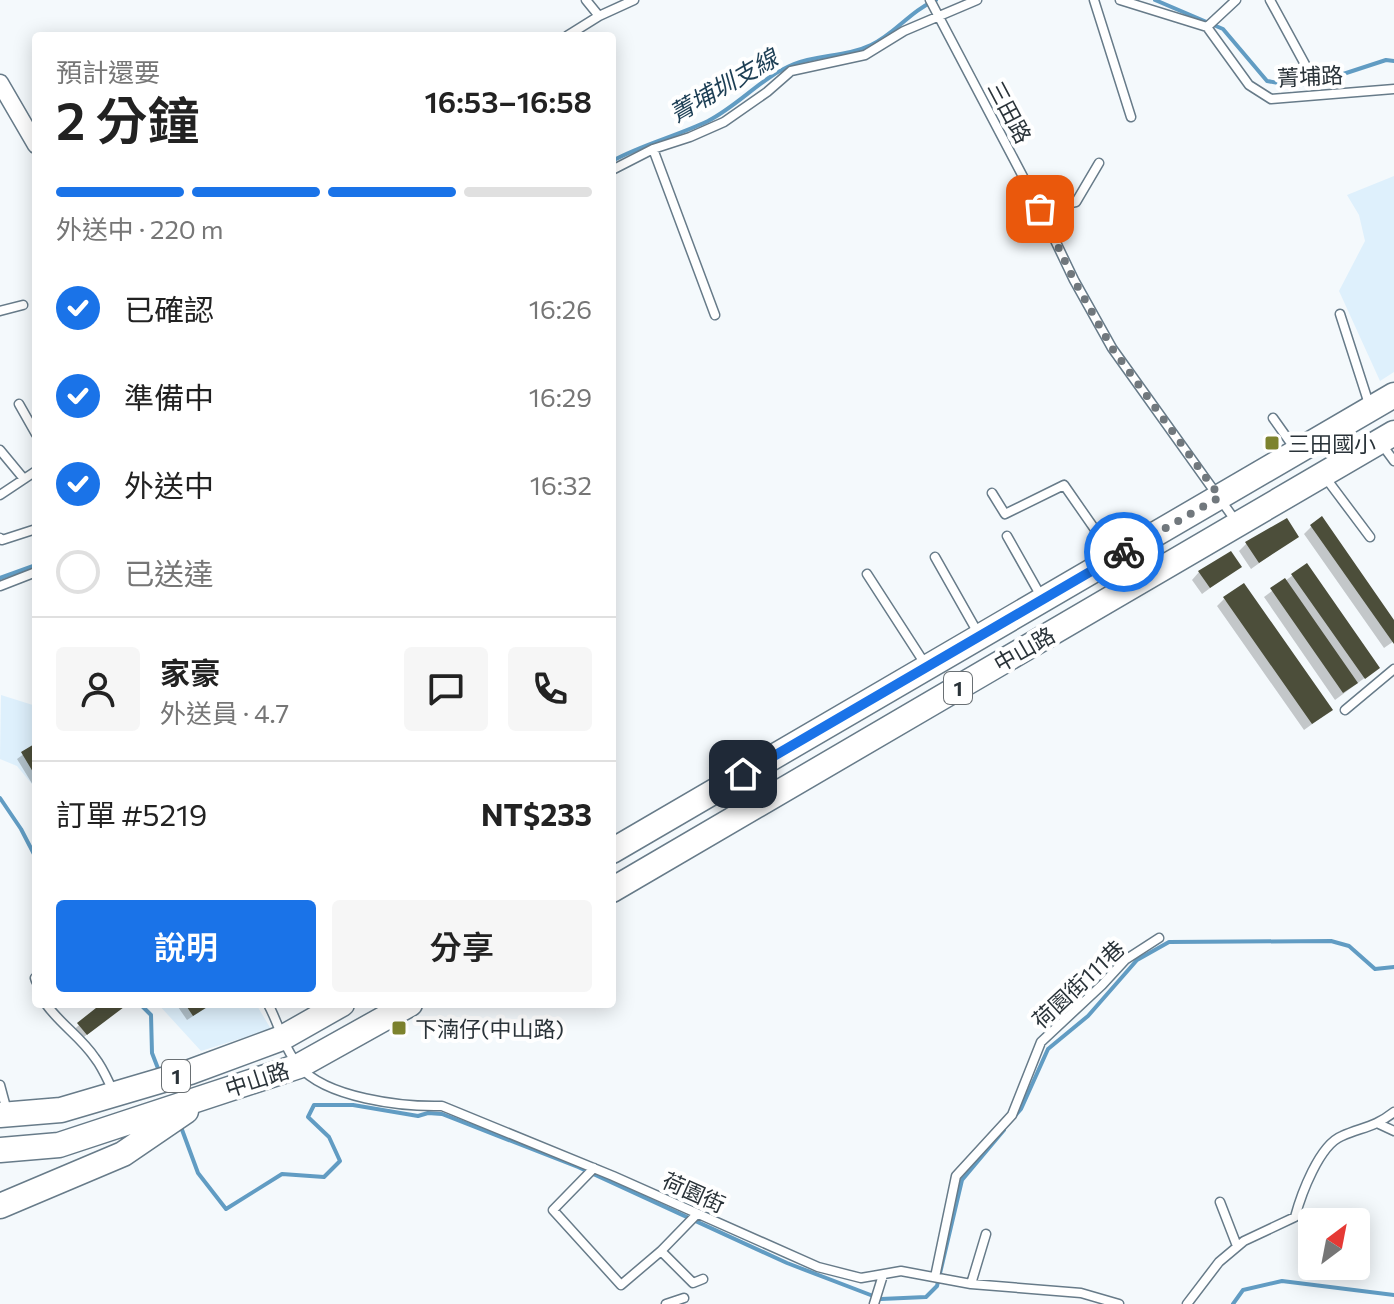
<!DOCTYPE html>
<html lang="zh-TW">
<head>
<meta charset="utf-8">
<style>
	body { margin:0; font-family:Commissioner,"Noto Sans TC",sans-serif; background:#f6f6f6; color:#222; height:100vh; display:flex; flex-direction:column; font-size:30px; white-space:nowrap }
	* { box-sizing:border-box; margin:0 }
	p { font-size:26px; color:#767676 }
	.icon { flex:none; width:44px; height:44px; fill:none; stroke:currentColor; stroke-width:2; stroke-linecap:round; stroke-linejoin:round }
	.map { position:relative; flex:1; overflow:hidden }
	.sheet { position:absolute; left:32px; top:32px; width:584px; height:976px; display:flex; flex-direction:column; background:#fff; border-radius:8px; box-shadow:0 4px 20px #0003 }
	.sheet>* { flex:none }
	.needle { width:52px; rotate:32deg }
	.buttons { position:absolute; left:1298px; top:1208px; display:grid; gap:16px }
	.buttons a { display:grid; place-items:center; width:72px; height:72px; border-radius:8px; background:#fff; box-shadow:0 4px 20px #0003; font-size:40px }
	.pin { position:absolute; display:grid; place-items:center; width:68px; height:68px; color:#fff; margin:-34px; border-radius:16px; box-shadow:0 4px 12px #0006 }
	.courier { position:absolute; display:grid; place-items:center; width:80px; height:80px; margin:-40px; border:6px solid #1a73e8; border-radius:50%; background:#fff; color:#222; box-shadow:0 2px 10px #0007 }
	.summary em { font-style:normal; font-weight:600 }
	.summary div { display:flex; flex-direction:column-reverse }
	.summary { display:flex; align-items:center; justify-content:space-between; height:136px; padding:0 24px }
	h1 { font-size:52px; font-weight:600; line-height:60px }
	.bar { display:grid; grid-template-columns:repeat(4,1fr); gap:12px 8px; align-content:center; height:96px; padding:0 24px }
	.bar i { height:10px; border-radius:6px; background:#e0e0e0 }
	.bar .current { background:#1a73e8 }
	.bar p { grid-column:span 4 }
	.line { display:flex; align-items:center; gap:20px; padding:0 24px; border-top:2px solid #e0e0e0 }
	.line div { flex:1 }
	.round { display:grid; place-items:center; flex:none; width:84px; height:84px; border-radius:8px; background:#f6f6f6 }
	ol { padding:0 24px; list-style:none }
	li { display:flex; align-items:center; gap:24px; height:88px }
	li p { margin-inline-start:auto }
	li .icon { padding:8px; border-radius:50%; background:#1a73e8; color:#fff; stroke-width:4 }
	li:last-child { color:#767676 }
	li i { width:44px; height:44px; border:4px solid #e0e0e0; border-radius:50% }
	.action { display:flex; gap:16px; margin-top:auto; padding:16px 24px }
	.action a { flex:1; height:92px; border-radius:8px; background:#1a73e8; color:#fff; font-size:32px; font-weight:600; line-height:92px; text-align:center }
	.action a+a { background:#f6f6f6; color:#222 }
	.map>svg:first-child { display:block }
	.built { fill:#def0fc }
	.shadow { fill:#0003 }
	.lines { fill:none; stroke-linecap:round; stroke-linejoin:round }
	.stream { stroke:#619cc3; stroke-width:4 }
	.building { fill:#4c4e3a }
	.service-casing { stroke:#677b89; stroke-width:11 }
	.minor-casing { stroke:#677b89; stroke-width:19 }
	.primary-casing { stroke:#677b89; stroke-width:27 }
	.service { stroke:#fff; stroke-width:8 }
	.minor { stroke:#fff; stroke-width:16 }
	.primary { stroke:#fff; stroke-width:24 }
	.done { stroke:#71787d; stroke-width:8; stroke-dasharray:0 14.4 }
	.route { stroke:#1a73e8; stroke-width:10 }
	.poi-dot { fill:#7d832e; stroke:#fff; stroke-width:3 }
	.labels { text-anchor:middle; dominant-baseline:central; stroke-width:8; stroke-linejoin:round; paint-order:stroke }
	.shield { fill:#fff; stroke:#6a7074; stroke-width:2 }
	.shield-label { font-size:20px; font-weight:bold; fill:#2a3339 }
	.street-label { font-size:22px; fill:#2a3339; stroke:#fff }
	.poi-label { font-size:22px; fill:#2a3339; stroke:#fff; text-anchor:start }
	.water-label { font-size:24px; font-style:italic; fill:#1c3e54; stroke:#fff }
</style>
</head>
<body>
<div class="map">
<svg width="1394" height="1304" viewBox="0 0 1394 1304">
	<rect width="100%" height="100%" fill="#f4f9fc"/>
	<path class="built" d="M1394,176V372L1380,381L1339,291L1365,241L1359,215L1347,195Z
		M1,695L36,706V789L17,766L0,759Z
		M158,1004H256L271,1029L201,1051Z"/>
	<path class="shadow" d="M1312,526L1394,623V641L1384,648L1304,534Z
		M1297,536L1251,569L1239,551L1246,544Z
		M1240,566L1202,594L1192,580L1199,572Z
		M1293,575L1378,668L1335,700L1264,597Z
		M1224,599L1330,710L1322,717L1304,730L1217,606Z
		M36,745V790L17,759Z
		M104,1004H125L79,1041L71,1032Z
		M176,1004H212L187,1020Z"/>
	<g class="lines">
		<path class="stream" d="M1155,0L1223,29L1267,81L1295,86L1334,77L1386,60L1394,61
			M612,161C643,144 677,136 708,121C739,105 762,77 794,64C819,54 846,57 871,45C895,34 910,11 936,0
			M0,578L36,565
			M0,798L21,829L36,858
			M140,1004L151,1015L152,1053L159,1071
			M1014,1117L1021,1109L1048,1049L1088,1016L1137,960L1169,942L1331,941L1349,946L1375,969L1394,967
			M181,1127L198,1173L226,1209L282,1174L324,1177L340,1161L329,1137L308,1117L314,1105H353L418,1116L428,1113L442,1114L578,1167L787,1263L881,1299L926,1297L937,1286L962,1180L1004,1130
			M1233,1304L1243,1290L1282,1281L1394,1295"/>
	</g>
	<path class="building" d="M1322,516L1394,620V644L1310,525Z
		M1287,518L1299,537L1259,563L1245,542Z
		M1231,551L1242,567L1210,588L1198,571Z
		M1307,563L1380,668L1365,679L1291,574Z
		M1285,578L1358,683L1343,693L1270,588Z
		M1244,583L1333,710L1312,724L1223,597Z
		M36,743V777L21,752Z
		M101,1004H128L87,1035L77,1023Z
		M185,1004H212L193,1016Z"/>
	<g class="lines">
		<g class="service-casing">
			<path id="service" d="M586,0L599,16
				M930,0L1040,209L1074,280L1112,348L1235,520
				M1094,0L1131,117
				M1120,0L1207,27L1249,85L1271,99L1394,89
				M1270,0L1307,68
				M1207,27L1236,0
				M567,36L599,16L634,0
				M653,149L715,315
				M612,170L653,149L690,137L724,122L767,92L791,71L865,55L904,31L977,0
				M1040,209L1076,202L1099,163
				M0,311L23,305
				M1340,314L1369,404
				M19,404L36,434
				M1273,418L1295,449
				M1380,442L1394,461
				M0,450L24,479
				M1325,477L1370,537
				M992,493L1005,514L1064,485L1112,554
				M0,495L36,471
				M1007,536L1042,598
				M0,538L2,540L36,529
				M935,557L978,633
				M867,574L927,667
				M0,586L36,572
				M1345,710L1394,669
				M35,978L36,981
				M46,1004C60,1024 81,1037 95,1058C103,1068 108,1081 114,1093
				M268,1004C279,1024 284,1049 299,1066C326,1098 402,1107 442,1106L613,1176L818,1267L861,1278L901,1271L971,1284L1081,1293L1119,1304
				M0,1085L7,1111
				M1379,1124L1394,1131
				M594,1168L553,1210L621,1285L661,1251L697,1214
				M1220,1202L1237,1246
				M661,1251L693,1283L703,1279
				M935,1277L956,1176L1012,1115L1041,1042L1102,985L1125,960L1159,938
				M971,1284L986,1234
				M666,1304L684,1298
				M874,1304L883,1275
				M1187,1304L1219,1262L1244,1241L1295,1217C1301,1195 1319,1145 1342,1136C1363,1127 1375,1127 1394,1112"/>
		</g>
		<g class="minor-casing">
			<path id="minor" d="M0,83L36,145"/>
		</g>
		<g class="primary-casing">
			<path id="primary" d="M612,851L1394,395
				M612,890L1394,433
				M0,1115L61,1110L190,1072L282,1038L342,1004
				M0,1150L59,1145L299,1066L410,1004
				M0,1206L123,1154L186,1111"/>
		</g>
		<use href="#service" class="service"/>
		<use href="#minor" class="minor"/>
		<use href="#primary" class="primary"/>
	</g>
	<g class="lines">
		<path class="done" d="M1040,209L1074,280L1112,348L1220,497L1124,552"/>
		<path class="route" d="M743,774L1124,552"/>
	</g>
	<g class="poi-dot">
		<rect x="1264" y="435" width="16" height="16" rx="4"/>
		<rect x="391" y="1020" width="16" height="16" rx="4"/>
	</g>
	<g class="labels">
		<g class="shield">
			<rect x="944" y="672" width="28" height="32" rx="6"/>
			<rect x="162" y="1060" width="28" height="32" rx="6"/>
		</g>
		<g class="shield-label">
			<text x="958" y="688">1</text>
			<text x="176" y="1076">1</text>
		</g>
		<g class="street-label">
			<text transform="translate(1310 76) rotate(-3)">菁埔路</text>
			<text transform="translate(1010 112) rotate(62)">三田路</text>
			<text transform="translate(1024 649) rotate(-30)">中山路</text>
			<text transform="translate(1078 984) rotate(-43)">荷園街111巷</text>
			<text transform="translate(257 1079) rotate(-18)">中山路</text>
			<text transform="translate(694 1192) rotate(24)">荷園街</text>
		</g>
		<g class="poi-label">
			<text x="1288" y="443">三田國小</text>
			<text x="415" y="1028">下湳仔(中山路)</text>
		</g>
		<g class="water-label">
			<text transform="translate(723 85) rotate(-30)">菁埔圳支線</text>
		</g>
	</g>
</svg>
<div class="buttons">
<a><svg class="needle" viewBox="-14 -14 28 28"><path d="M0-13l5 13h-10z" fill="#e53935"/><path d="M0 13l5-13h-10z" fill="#767676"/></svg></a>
</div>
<div class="pin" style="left:1040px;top:209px;background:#ea580c"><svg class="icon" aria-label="bag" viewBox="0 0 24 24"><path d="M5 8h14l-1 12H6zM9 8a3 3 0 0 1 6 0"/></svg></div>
<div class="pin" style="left:743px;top:774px;background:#1f2937"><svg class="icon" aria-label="home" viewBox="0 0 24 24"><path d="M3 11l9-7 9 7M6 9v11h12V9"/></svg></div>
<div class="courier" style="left:1124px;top:552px"><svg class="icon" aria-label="bike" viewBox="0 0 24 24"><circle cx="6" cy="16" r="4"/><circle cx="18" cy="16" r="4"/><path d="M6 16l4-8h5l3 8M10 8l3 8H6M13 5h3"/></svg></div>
<section class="sheet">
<div class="summary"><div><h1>2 分鐘</h1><p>預計還要</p></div><em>16:53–16:58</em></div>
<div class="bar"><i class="current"></i><i class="current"></i><i class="current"></i><i></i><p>外送中 · 220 m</p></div>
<ol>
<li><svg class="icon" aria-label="check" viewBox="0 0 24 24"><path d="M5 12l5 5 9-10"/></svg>已確認<p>16:26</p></li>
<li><svg class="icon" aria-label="check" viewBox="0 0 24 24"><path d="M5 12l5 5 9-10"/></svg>準備中<p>16:29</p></li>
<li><svg class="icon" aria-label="check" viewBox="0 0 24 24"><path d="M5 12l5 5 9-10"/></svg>外送中<p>16:32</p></li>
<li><i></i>已送達</li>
</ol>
<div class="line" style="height:144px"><a class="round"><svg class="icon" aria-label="person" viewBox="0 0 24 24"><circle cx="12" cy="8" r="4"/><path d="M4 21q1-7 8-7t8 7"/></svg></a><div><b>家豪</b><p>外送員 · 4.7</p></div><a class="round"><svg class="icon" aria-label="chat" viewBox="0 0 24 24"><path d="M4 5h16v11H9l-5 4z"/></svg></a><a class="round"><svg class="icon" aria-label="phone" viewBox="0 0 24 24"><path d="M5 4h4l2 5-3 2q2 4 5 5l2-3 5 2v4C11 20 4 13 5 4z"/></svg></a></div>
<div class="line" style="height:104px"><div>訂單 #5219</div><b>NT$233</b></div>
<div class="action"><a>說明</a><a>分享</a></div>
</section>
</div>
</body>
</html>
